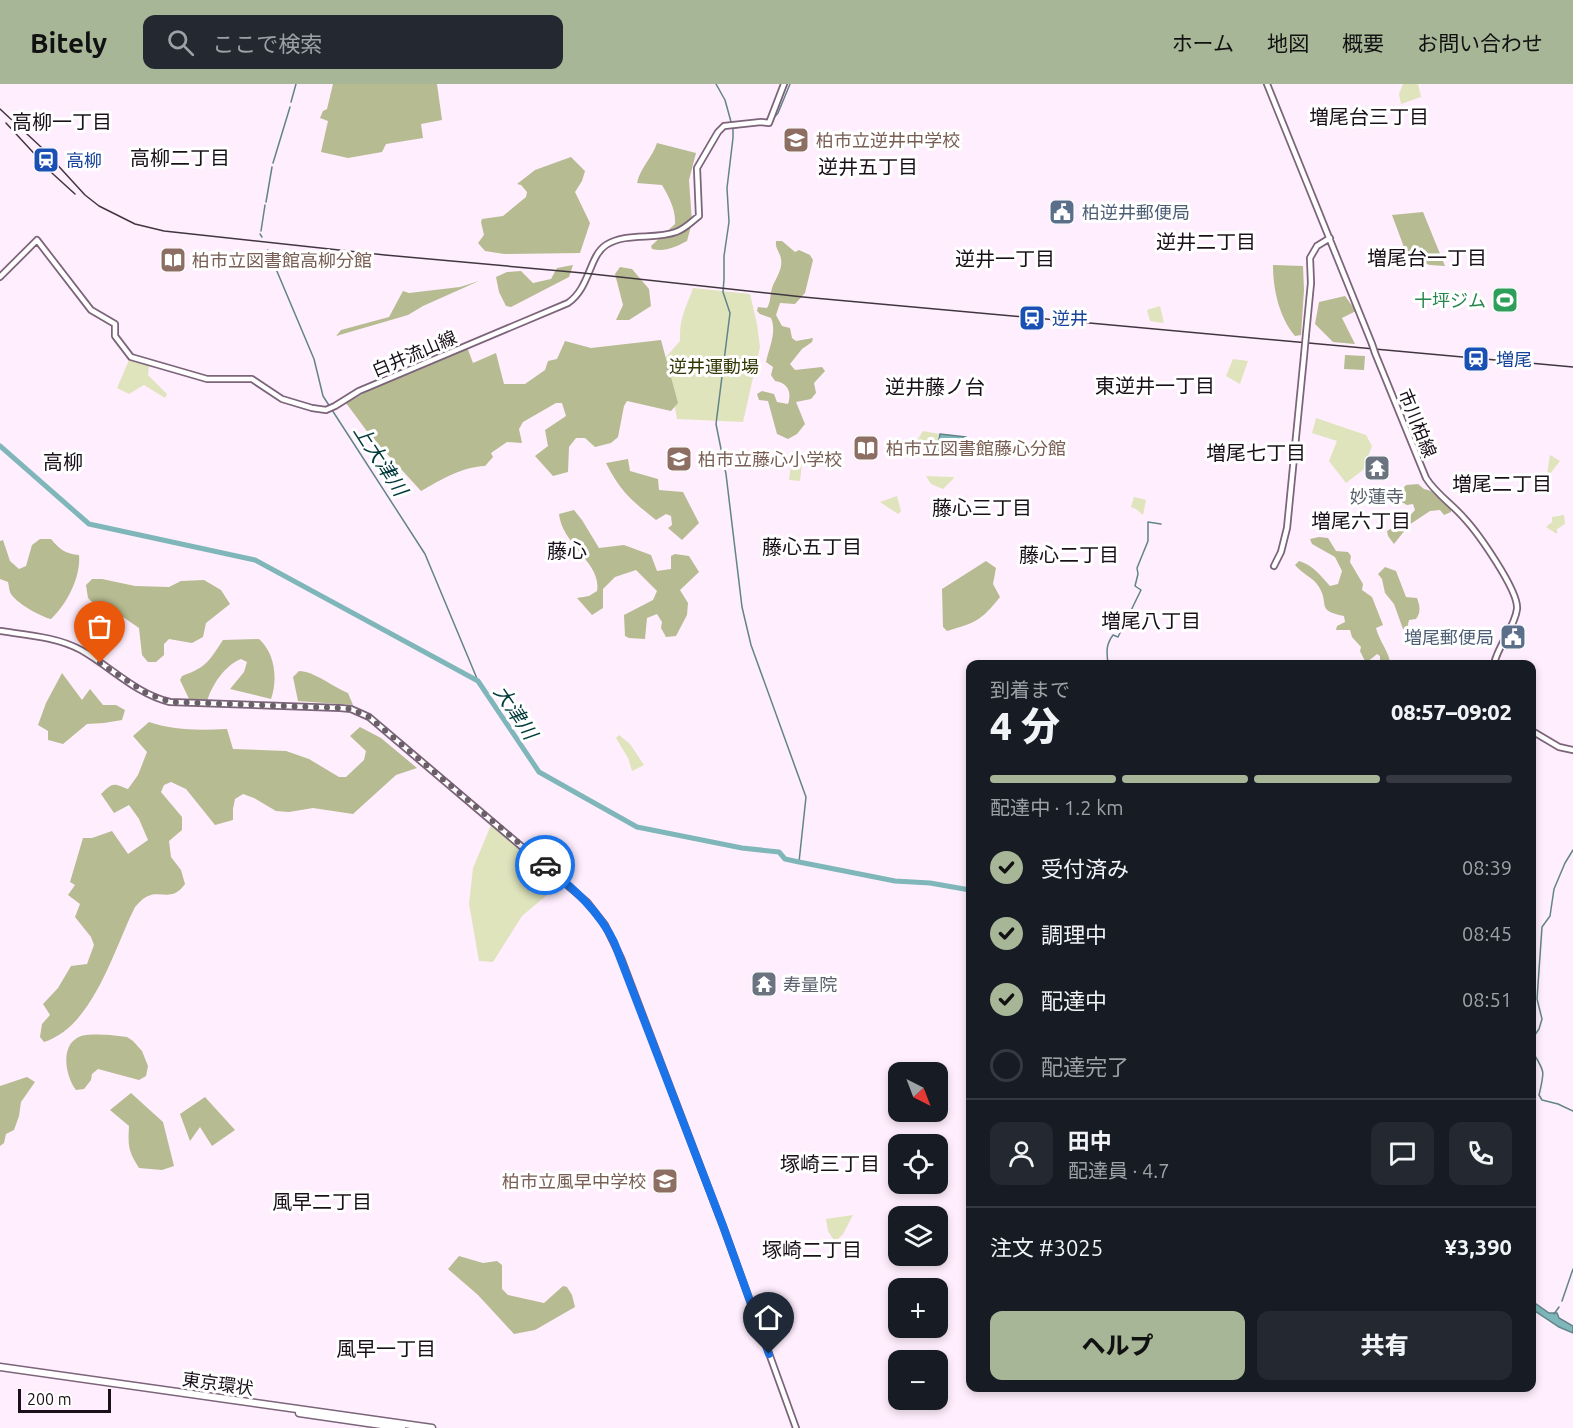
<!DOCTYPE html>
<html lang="ja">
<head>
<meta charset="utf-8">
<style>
	body { margin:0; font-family:Ubuntu,"Noto Sans JP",sans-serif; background:#242831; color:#f1f3f6; height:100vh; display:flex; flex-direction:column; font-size:22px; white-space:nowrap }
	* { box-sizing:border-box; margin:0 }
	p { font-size:20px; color:#9ea1a6 }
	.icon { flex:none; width:33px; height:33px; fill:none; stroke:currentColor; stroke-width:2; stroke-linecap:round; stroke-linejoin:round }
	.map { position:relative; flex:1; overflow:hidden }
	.drawer { position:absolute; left:966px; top:576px; width:570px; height:732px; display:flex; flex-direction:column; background:#171b24; border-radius:12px; box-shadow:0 3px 9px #0003 }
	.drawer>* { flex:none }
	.needle { width:39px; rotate:138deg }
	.buttons { position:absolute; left:888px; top:978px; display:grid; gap:12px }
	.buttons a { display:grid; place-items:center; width:60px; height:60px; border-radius:12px; background:#171b24; box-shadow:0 3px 9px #0003; font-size:30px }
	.scale { position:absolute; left:18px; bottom:15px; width:93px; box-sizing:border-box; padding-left:6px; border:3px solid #191019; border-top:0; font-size:16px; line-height:21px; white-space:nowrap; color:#191019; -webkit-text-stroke:4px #fff; paint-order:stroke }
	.pin { position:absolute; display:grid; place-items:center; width:51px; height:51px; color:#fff; margin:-62px -26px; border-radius:50% 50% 50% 0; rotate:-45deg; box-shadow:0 0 6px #0007 }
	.pin .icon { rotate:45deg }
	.courier { position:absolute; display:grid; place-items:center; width:60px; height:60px; margin:-30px; border:4px solid #1a73e8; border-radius:50%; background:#fff; color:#222; box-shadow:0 2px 8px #0007 }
	.summary em { font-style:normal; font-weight:800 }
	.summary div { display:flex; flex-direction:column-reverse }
	.summary { display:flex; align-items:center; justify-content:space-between; height:102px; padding:0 24px }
	h1 { font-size:39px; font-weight:800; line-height:45px }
	.bar { display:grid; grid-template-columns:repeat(4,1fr); gap:9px 6px; align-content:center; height:72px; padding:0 24px }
	.bar i { height:8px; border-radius:4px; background:#363941 }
	.bar .current { background:#a7b697 }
	.bar p { grid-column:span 4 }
	.line { display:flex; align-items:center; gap:15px; padding:0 24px; border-top:2px solid #363941 }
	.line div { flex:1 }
	.round { display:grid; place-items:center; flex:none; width:63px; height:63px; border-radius:12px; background:#242831 }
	ol { padding:0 24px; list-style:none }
	li { display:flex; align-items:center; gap:18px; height:66px }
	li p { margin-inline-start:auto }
	li .icon { padding:6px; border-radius:50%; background:#a7b697; color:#111; stroke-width:4 }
	li:last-child { color:#9ea1a6 }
	li i { width:33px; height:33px; border:3px solid #363941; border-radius:50% }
	.cta { display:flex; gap:12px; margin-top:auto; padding:12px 24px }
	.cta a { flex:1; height:69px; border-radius:12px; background:#a7b697; color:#111; font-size:24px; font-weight:800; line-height:69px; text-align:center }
	.cta a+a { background:#242831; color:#f1f3f6 }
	header { display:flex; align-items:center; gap:36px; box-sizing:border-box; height:84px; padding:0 30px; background:#a7b697; color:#111 }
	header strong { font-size:28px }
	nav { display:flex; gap:33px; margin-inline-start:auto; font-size:21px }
	.search { width:420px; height:54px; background:#242831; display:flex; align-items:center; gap:15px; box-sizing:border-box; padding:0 21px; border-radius:12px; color:#9ea1a6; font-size:22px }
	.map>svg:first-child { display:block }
	.green { fill:#dfe4bd }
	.forest { fill:#b6bb91 }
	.water { fill:#7fb6b9; stroke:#608489; stroke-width:1.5 }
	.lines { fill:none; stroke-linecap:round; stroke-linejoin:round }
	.stream { stroke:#608489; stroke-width:1.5 }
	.river { stroke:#7fb6b9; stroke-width:5 }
	.major-casing { stroke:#7c647a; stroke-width:8 }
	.highway-casing { stroke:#7c647a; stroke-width:9 }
	.major { stroke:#fff; stroke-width:4.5 }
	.highway { stroke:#fff; stroke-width:6 }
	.rail { stroke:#403640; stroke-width:1.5 }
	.major-bridge-casing { stroke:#7c647a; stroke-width:8; stroke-linecap:butt }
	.major-bridge { stroke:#fff; stroke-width:4.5 }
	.done { stroke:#6a5e69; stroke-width:6; stroke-dasharray:0 10.8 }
	.route { stroke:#1a73e8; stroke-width:8 }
	.labels { text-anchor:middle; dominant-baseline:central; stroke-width:6; stroke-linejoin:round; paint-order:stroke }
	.education-label { font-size:18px; fill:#785e54; stroke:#fff; text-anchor:start }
	.transit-label { font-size:18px; fill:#164399; stroke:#fff; text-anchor:start }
	.service-label { font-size:18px; fill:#4e5e75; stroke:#fff; text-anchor:start }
	.leisure-label { font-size:18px; fill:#27864d; stroke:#fff; text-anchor:end }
	.street-label { font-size:18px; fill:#191019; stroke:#fff }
	.park-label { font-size:18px; fill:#343804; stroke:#fff }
	.worship-label { font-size:18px; fill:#5b616d; stroke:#fff }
	.neighbourhood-label { font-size:20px; fill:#191019; stroke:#fff }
	.water-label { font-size:20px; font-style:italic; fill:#033a3c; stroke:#fff }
</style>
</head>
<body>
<header>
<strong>Bitely</strong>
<div class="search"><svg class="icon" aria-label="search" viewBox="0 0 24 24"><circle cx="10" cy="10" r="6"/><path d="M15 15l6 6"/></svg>ここで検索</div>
<nav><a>ホーム</a><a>地図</a><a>概要</a><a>お問い合わせ</a></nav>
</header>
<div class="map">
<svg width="1573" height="1344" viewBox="0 0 1573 1344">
	<rect width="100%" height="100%" fill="#ffeefd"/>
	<path class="green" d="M1403,0H1418L1421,13L1401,20L1399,10Z
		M693,204L750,210L757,240L760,263L743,338L677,335L666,273L680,257C679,234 686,224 693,204Z
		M1160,222L1164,239L1150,237L1147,226Z
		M1233,275L1248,277L1240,300L1226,292Z
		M129,276L149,282L148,291L167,310L165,314L144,301L129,310L117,304Z
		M1316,334L1366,351L1372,362L1363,386L1346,399L1329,377L1337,357L1312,349Z
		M923,347L939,350L937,365L914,361Z
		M1550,371L1560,377L1549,391L1547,390Z
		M793,378L802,379L800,397L789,396L791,380Z
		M926,392L953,393L954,394L943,405L931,400Z
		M897,412L901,427L898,430L880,418Z
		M1134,413L1146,416L1143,431L1136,425L1131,423Z
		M1564,431L1565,440L1557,445V450L1546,443L1552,438V433Z
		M619,651L630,660L644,681L632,687L628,674L616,654Z
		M491,741L560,800L522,832L493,878L479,877L469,820L473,784Z
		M853,1131L843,1150L835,1158L828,1147L826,1135Z"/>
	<path class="forest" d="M333,0H437L442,36L421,40L423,54L386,60L382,68L348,74L321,68L328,37L320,34L323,27L327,25Z
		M657,59L696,69L689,96L692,138L687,157C675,163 666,168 652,165L651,162L675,140C676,126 669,113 662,101L637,99C640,84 652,74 657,59Z
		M571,73L585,87L582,97L575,108L590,139L580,169L504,170L485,167L478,159L484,151L481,138L482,135L503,132L526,113L527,108L521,101L517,100L535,86Z
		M1423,128L1445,182L1430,181L1408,174L1392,131Z
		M776,157H782L795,168L799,166L810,171L813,176L805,209L795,220L780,219L776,231L782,242L790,244L792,254L796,257L813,254L812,258L802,265L790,280L795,286L822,283L825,287L814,299L816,309L811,315L796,318L805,340L797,350L788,355L777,350L768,317L759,316L757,310L762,307L774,310L777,318L788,320C792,308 788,299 775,297L771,291L773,283L766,278C769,264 777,248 771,234L760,230L757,227L758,223L767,224C771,217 770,211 772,204C775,195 783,186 781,175C780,168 775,165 776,157Z
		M573,181L569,193L511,223L506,222L499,208L496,193L507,188L521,187L533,199L551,195L557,184Z
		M1273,181L1303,182L1304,206L1301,251L1295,252C1279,233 1273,205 1273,181Z
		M620,183L632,185L649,205L651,222L629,236H616L623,221L615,190Z
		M479,197L423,222L408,231L336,252L341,246L389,233L403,207L409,209L460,203Z
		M1345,212L1356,227L1342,234L1355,260L1333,258L1315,240L1319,218Z
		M661,256L678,319L671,327L627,317L624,322L618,353L611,359L595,363L585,354H576L569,363L568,388L553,392L535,372L548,362L545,346L566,332L562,319H556L523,338L519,345L522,359L507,358L491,369L493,373L485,382C461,383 441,396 421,407L369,350L346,319L382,299L467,263L473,279L496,269L504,300H525L545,286L548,277L557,275L565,257L591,264Z
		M1345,271L1365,272L1364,286L1344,285Z
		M628,375L630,387L658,395L659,406L683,408L699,439L682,456L668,444L672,441L671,432L666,430L656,436C632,417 620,407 606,379Z
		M1418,400L1424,405L1431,407L1451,424V428L1444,431L1440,426L1430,427L1409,441L1394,460L1388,452L1387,447L1406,436L1415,426L1413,420L1407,421L1396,415V413L1406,401Z
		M574,426L582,436L599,464L624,461L651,471L657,487L671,485V472L675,470L689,472L699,488L680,506L688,519L687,531L676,552L666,553L661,544L662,538L657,530L647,534L645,555L629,554L625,552L624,531L653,516L657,507L636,486L615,493L603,505V524L592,531L577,514L589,512L597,507C602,479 562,461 559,430Z
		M1319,453L1328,454L1336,467L1348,468L1351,472L1350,478L1363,500L1362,506L1372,513L1383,541L1376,544C1379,557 1390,569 1390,580H1380V572L1377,570L1366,579L1360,567L1361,563L1352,553L1350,546H1336L1337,542L1345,538L1344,532C1315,526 1330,521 1319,503C1313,493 1302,490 1295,481L1299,477C1314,482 1319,490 1330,502L1338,500L1342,487L1335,473L1312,460L1310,455Z
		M40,455H51C59,465 66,470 79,471C81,493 67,520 51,535C41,533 14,518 10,508C9,505 9,502 8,498L0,495V457L3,456L10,477L19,485L26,482L32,461Z
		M986,477L996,484L993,500L1000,513C980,538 976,538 947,547L943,543L942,505Z
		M1385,483L1396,487L1406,513L1417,514C1420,522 1421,528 1416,535L1409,536L1407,544L1403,545L1394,520L1385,509L1382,495L1378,490Z
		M92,495H102L135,502L169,503L181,497L204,496L221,506L230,520L206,539L203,553L192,559L169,555L164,560V571L156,578H148L142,571L139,544L123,533L96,522L88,514L86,501Z
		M259,555C275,569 278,595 271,615L230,605L244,588L247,578L241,575C225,581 211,602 207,618L190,617L180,596L182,592C207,583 209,577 223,556Z
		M299,587C314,587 333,603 348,609L353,621L298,617L293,593Z
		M62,589L82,616L90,605L103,621H116L125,626L122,636L104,639L87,640L63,660L48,656V647L38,641L46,619Z
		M149,638C175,647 200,646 227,645L233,665L286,667L309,675L339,693H346L364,676L366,667L350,652L360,643L381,654L417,684L396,691L353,730L313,724L289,728L276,727L254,714L243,710L235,715L233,725V736L215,741L186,705L171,698L164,701L161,708L182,733V746L169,757L171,773L181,786L185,800C172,819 160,805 146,813C142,815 138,820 135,823C114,865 93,943 44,958L40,953L42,940L50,931L43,920L58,904L71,882L87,880L94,861L91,853L75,833L80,820L68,811L75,801L70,798L83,754H92L112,747L128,770L148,756L139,735L129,721L114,729L101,710C113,698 113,699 128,705L138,691L147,668L133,652Z
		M110,951L127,953L133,957L142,967L148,982L146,992L139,996L98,985L92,990L91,996L84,1005L76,1006C66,993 60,964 77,954C85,949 100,951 110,951Z
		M27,993L35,998L21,1018L19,1032L14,1046L6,1050L4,1059L0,1062V1002Z
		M131,1009L163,1038L174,1082L162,1086L139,1084C128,1067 128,1062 129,1042L110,1026Z
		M205,1013L235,1046L212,1062L200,1043L190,1057L180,1030Z
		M459,1172L483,1179L497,1177L502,1181V1205L508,1211L544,1219L563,1202L567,1203L572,1211L575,1223L535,1246L514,1250L478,1211L448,1185Z"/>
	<path class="water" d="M940,350L966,353L967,354L957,368L937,366Z
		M1532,1217L1549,1229H1557L1559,1234L1573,1242V1249L1559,1243L1532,1225Z"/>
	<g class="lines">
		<path class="stream" d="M716,0L725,16L733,45V54L727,104L729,138L724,172V195L723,208L730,229L716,340L726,390L742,523L751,561L806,713L799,778
			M291,18L296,0
			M772,36L778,29L790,0
			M734,44L758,40
			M273,79L290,23
			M266,118L272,83
			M261,147L265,121
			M260,150L262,153
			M268,166L314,275L323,312L425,470L478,597
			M1108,580C1107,569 1105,562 1113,551L1118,553L1141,506L1135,502L1138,490L1137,484L1148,457V438L1161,440
			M1532,955L1539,945L1542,935L1537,915L1542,843L1550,832L1554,805L1565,779L1573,766
			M1532,967C1545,988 1545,986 1539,1011L1542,1016L1558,1020L1573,1027
			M1562,1217L1573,1185
			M1554,1230L1559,1223"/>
		<path class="river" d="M0,362L89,440L255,476L478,597L539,688L637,743L742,764L779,768L785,775L799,778L895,797L930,799L970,806"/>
		<g class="major-casing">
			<path id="major" d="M1267,0L1372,260
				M0,193L37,156L91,226L115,240V252L131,273L207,295H252L282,315L312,324L326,326L335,322L359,307L568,219C590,204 589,172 606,161C626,148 654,156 676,148C685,145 691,138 699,132L697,84L718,48L724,42L761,38L769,39L784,0
				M1306,250L1311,199L1310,174L1317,162L1330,154
				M1375,269L1426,394C1436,410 1452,420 1464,434C1478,449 1519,507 1517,525C1515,543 1498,561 1494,580
				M1274,482L1281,468L1287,444L1304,272
				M0,547C27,551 57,553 81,566C111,583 136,610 170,618L340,624L351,625L369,633L587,818L605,841L621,874L723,1142L796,1344
				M1532,647L1559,663L1573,666"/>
		</g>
		<g class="highway-casing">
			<path id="highway" d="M0,1283L432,1344
				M299,1329L402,1344"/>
		</g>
		<use href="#major" class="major"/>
		<use href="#highway" class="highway"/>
		<path class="rail" d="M0,25L41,63L85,111L99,122L135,140L164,147L385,171L583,189L803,213L1573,283
			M6,39L53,90L75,110"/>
		<g class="major-bridge-casing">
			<path id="major-bridge" d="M1372,260L1375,269
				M1304,272L1306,250"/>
		</g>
		<use href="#major-bridge" class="major-bridge"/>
	</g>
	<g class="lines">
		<path class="done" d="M100,579L146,609L170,618L340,624L351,625L369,633L545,781"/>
		<path class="route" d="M545,781C572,804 598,825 614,858L723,1142L769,1270"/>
	</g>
	<defs>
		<g id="school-square" transform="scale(1.35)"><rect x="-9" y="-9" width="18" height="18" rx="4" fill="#8d6e63" stroke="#fff"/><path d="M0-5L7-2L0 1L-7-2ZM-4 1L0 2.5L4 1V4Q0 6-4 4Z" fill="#fff"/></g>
		<g id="station-square" transform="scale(1.35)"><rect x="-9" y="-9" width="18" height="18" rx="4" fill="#1a4fb4" stroke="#fff"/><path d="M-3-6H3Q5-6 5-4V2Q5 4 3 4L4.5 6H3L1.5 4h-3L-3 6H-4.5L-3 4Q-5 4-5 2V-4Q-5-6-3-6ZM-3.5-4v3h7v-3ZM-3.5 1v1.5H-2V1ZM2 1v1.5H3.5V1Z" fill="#fff"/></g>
		<g id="civic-square" transform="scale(1.35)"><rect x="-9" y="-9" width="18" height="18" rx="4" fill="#5c6f8a" stroke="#fff"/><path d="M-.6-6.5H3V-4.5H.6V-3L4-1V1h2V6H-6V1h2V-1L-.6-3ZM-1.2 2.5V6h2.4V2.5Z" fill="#fff"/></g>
		<g id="library-square" transform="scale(1.35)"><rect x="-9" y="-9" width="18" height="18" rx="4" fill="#8d6e63" stroke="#fff"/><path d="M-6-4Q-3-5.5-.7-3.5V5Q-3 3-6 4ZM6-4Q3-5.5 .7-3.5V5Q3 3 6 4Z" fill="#fff"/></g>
		<g id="stadium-square" transform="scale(1.35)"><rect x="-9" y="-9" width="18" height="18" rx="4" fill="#2e9e5b" stroke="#fff"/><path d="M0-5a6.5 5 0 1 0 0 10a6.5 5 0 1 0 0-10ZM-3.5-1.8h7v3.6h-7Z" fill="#fff"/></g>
		<g id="temple-square" transform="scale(1.35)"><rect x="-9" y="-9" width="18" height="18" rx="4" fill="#6b7280" stroke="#fff"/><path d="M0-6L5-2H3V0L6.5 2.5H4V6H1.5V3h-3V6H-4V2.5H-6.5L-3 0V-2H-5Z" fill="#fff"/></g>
	</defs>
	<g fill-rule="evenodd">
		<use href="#school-square" x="796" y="56"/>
		<use href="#station-square" x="46" y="76"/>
		<use href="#civic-square" x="1062" y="128"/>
		<use href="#library-square" x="173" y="176"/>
		<use href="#stadium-square" x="1505" y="216"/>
		<use href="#station-square" x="1032" y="234"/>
		<use href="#station-square" x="1476" y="275"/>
		<use href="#library-square" x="866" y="364"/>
		<use href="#school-square" x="679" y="375"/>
		<use href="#temple-square" x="1377" y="384"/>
		<use href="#civic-square" x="1513" y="553"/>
		<use href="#temple-square" x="764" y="900"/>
		<use href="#school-square" x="665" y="1097"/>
	</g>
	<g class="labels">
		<g class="education-label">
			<text x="816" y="56">柏市立逆井中学校</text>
			<text x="192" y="176">柏市立図書館高柳分館</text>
			<text x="886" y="364">柏市立図書館藤心分館</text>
			<text x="698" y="375">柏市立藤心小学校</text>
			<text x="646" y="1097" text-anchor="end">柏市立風早中学校</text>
		</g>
		<g class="transit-label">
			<text x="66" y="76">高柳</text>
			<text x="1052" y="234">逆井</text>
			<text x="1496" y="275">増尾</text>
		</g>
		<g class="service-label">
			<text x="1082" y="128">柏逆井郵便局</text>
			<text x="1494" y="553" text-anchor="end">増尾郵便局</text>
		</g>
		<g class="leisure-label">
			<text x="1486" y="216">十坪ジム</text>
		</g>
		<g class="street-label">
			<text transform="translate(414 269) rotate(-23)">白井流山線</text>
			<text transform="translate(1418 339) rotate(68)">市川柏線</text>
			<text transform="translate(218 1299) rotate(8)">東京環状</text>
		</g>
		<g class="park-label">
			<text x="714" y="282">逆井運動場</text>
		</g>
		<g class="worship-label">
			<text x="1377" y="412">妙蓮寺</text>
			<text x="783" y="900" text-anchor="start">寿量院</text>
		</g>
		<g class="neighbourhood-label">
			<text x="1369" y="32">増尾台三丁目</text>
			<text x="62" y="37">高柳一丁目</text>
			<text x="180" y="73">高柳二丁目</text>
			<text x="868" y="82">逆井五丁目</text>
			<text x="1206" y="157">逆井二丁目</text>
			<text x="1427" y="173">増尾台一丁目</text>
			<text x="1005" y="174">逆井一丁目</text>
			<text x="1155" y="301">東逆井一丁目</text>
			<text x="935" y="302">逆井藤ノ台</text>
			<text x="1256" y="368">増尾七丁目</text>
			<text x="63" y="377">高柳</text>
			<text x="1502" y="399">増尾二丁目</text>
			<text x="982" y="423">藤心三丁目</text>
			<text x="1361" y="436">増尾六丁目</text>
			<text x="812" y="462">藤心五丁目</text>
			<text x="567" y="466">藤心</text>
			<text x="1069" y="470">藤心二丁目</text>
			<text x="1151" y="536">増尾八丁目</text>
			<text x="830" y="1079">塚崎三丁目</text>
			<text x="322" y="1117">風早二丁目</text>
			<text x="812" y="1165">塚崎二丁目</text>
			<text x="386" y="1264">風早一丁目</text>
		</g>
		<g class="water-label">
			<text transform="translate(381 376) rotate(57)">上大津川</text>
			<text transform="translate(516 628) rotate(56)">大津川</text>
		</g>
	</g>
</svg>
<div class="buttons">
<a><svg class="needle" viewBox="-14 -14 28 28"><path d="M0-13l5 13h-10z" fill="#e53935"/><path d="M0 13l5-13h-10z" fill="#9ea1a6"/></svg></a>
<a><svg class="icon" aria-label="locate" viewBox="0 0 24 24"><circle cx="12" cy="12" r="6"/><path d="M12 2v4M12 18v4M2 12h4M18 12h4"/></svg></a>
<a><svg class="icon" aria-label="layers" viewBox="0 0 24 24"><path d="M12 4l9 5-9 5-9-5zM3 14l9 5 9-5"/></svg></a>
<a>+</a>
<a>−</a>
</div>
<div class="scale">200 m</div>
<div class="pin" style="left:100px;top:579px;background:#ea580c"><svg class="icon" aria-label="bag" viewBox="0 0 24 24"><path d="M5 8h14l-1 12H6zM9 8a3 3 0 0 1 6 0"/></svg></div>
<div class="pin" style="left:769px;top:1270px;background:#1f2937"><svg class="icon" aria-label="home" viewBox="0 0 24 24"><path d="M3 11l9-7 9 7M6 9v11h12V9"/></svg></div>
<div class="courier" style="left:545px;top:781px"><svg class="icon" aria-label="car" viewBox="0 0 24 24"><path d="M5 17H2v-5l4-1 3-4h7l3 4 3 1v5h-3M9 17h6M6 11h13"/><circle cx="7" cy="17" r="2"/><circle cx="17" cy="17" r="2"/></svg></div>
<section class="drawer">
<div class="summary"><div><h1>4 分</h1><p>到着まで</p></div><em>08:57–09:02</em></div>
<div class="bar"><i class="current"></i><i class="current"></i><i class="current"></i><i></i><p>配達中 · 1.2 km</p></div>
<ol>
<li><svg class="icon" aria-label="check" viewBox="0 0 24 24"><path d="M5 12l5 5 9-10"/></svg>受付済み<p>08:39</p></li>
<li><svg class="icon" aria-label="check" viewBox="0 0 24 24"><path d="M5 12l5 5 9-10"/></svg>調理中<p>08:45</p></li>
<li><svg class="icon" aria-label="check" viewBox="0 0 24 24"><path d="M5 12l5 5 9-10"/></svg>配達中<p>08:51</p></li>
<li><i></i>配達完了</li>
</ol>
<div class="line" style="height:108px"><a class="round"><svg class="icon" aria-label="person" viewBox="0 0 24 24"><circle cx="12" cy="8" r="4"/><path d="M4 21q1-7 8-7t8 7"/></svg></a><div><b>田中</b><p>配達員 · 4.7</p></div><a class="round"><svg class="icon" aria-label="chat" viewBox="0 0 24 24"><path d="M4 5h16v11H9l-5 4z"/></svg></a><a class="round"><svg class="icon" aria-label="phone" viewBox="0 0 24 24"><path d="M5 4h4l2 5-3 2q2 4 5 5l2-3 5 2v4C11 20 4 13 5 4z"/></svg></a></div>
<div class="line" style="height:78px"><div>注文 #3025</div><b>¥3,390</b></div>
<div class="cta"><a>ヘルプ</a><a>共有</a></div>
</section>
</div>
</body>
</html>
